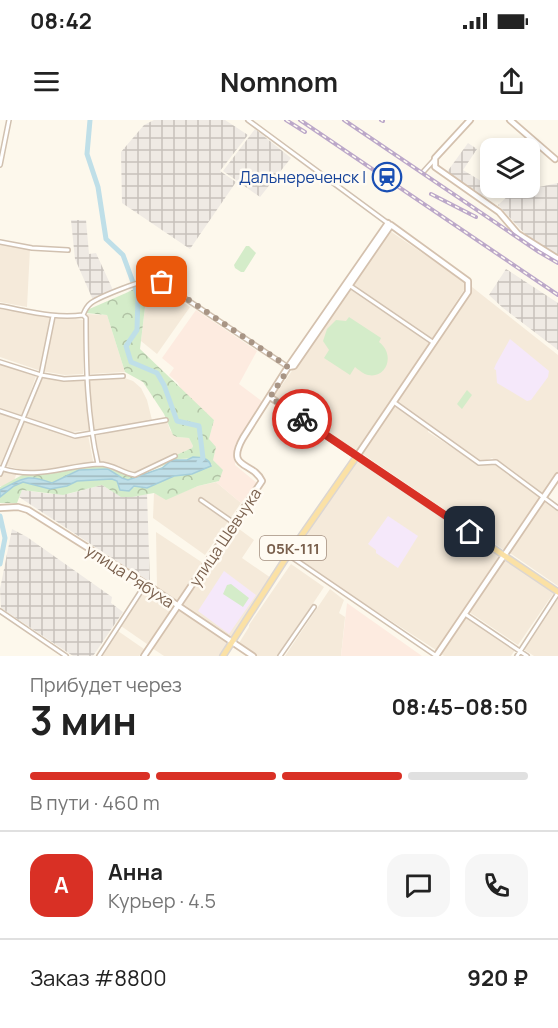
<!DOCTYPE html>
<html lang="ru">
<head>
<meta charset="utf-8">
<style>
	body { margin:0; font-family:Manrope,sans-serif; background:#f6f6f6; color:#222; height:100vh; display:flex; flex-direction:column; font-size:22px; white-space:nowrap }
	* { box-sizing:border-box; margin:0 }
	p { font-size:20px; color:#767676 }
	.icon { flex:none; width:33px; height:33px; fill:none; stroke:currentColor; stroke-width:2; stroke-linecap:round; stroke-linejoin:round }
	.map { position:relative; height:536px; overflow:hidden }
	.details { display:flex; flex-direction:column; background:#fff; flex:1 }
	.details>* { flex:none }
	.buttons { position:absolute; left:480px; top:18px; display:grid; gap:12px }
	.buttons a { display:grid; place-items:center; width:60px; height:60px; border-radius:12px; background:#fff; box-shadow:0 3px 9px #0003; font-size:30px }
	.pin { position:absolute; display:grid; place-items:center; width:51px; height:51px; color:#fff; margin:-26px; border-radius:12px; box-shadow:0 3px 9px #0006 }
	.courier { position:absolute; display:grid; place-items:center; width:60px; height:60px; margin:-30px; border:4px solid #d93025; border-radius:50%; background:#fff; color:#222; box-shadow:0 2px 8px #0007 }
	.overview em { font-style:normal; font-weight:700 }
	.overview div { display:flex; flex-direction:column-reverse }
	.overview { display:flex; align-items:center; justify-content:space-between; height:102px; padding:0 30px }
	h1 { font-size:39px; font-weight:700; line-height:45px }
	.bar { display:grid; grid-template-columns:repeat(4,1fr); gap:9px 6px; align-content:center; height:72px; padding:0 30px }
	.bar i { height:8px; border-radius:4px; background:#e0e0e0 }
	.bar .on { background:#d93025 }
	.bar p { grid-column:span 4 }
	.line { display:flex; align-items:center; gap:15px; padding:0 30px; border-top:2px solid #e0e0e0 }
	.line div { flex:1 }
	.round { display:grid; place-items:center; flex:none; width:63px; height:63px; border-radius:18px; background:#f6f6f6 }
	.status { display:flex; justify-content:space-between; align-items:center; height:42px; padding:0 30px; background:#fff; direction:ltr }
	.status svg { height:16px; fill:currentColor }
	header { display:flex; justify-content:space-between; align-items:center; height:78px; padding:0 30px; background:#fff; font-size:27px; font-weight:700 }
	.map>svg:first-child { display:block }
	.residential { fill:#f5eada }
	.commercial { fill:#fdebe0 }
	.industrial { fill:url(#industrial-grid) }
	.education { fill:#f5e8fa }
	.grass { fill:#d4ecc9 }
	.forest { fill:url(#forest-crowns) }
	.water { fill:url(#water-rules); stroke:#a5ceda; stroke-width:1.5 }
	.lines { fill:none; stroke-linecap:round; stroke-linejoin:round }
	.river { stroke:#bfdfe8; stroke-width:5 }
	.street-casing { stroke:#d1c1b0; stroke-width:6 }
	.secondary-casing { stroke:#d4c1ae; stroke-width:8 }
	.primary-casing { stroke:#dcd6d1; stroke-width:8 }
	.street { stroke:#fff; stroke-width:3 }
	.secondary { stroke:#fff; stroke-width:4.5 }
	.primary { stroke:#fbe1a5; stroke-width:5 }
	.rail-casing { stroke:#bca8c9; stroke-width:4 }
	.rail { stroke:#fffbf3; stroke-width:1.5; stroke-dasharray:4.5; stroke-linecap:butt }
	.done { stroke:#a89585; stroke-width:6; stroke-dasharray:0 10.8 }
	.route { stroke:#d93025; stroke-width:8 }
	.labels { text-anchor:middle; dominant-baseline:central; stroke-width:5; stroke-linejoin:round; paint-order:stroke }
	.shield { fill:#fffbf3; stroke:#a28e7f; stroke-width:1.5 }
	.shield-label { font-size:15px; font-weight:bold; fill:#7a604d }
	.transit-label { font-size:16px; fill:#164399; stroke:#fffbf3; text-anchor:end }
	.street-label { font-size:16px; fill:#7a604d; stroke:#fffbf3 }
</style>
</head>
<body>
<div class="status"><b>08:42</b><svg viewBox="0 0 49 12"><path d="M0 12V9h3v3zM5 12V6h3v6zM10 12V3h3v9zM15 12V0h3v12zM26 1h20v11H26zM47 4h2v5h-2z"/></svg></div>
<header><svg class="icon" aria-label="menu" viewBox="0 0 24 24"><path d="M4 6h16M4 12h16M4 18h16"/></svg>Nomnom<svg class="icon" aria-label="share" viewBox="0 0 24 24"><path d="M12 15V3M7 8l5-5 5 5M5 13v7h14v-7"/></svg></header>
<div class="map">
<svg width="558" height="536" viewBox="0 0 558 536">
	<defs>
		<pattern id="industrial-grid" width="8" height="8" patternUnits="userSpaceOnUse" patternTransform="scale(1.5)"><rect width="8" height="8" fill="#efeae4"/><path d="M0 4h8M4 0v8" fill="none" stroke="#c7c1bb"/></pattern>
		<pattern id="forest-crowns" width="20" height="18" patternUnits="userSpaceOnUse" patternTransform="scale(1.5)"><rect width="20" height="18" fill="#d4ecc9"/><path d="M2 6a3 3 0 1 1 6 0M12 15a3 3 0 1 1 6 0" fill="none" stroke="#b1c3a5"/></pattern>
		<pattern id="water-rules" width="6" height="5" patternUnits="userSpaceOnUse" patternTransform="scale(1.5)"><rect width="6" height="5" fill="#bfdfe8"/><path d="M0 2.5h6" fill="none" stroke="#a0b8be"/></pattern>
	</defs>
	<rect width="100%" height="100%" fill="#fdf8ec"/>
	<path class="residential" d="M390,111L468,164L357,332L278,279L275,275Z
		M0,124L30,129L27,187L0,182Z
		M148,162H155L190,187L157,234L141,221Z
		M472,167L558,235V351L542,374L492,338L482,342L431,307L428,308V312L478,344L492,342L540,377L504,430L361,333Z
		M0,189L83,200V254L65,255L41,251L0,237Z
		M87,194L107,195L125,252L89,254Z
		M0,244L36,256L22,297L0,289Z
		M42,257L64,261H85L90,310L72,312L25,299Z
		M122,257L133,261L141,268L147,280L152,300L94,311L88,259Z
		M0,293L20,299L2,346H0Z
		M166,298L170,310L177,317L189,318L193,326L192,328L131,355L120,350L100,345L96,316Z
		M24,302L69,316L88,315L94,346L43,355L6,346Z
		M357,338L501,435L436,530L291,436Z
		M4,349L17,352L14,361L3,366H0V357Z
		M216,362L241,383L205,435L153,398L154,373L166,379L198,366Z
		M545,380L558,389V466L510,433Z
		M235,406L254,420L242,438L271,458L232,517L183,484Z
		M156,412L203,443L178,481L157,467Z
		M506,438L555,471L518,525L469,492Z
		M291,444L324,467L278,536H258L239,523L249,507V505Z
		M147,468L175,486L147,524L121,506Z
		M330,469L344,480L339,493L345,497L341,536H285Z
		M558,478V536H534L523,529Z
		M180,489L228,522L219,536H164L152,528Z
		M465,497L515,530L511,536H444L441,534Z
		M118,511L144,529L139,536H101Z"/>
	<path class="commercial" d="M196,190L257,231L239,264L263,282L235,325V345L257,363L241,383L216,362L219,361L220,356L218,345L213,340L209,319L214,300L181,270L178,263L169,255L174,248L162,238Z
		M347,483L422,536H341Z"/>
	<path class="industrial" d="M154,0H225L248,15L220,51L236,62L190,129L122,83L121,32L144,5Z
		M255,9L291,38L260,77L223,51Z
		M468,23L477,29L463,50L486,64L490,63V68H528L482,75L447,52Z
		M530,27H537L539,66L530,67Z
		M558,63V135L529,118L498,85L511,73Z
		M71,100H86L89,134L96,133L113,170L93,180L75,139Z
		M506,149L558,183V230L503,188L489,175Z
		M102,365L113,372L137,376L147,374L150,463L19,377L22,370L51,374H68Z
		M12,409L27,417L112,477L111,483L123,492L93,536H73L1,488L0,469Z"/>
	<path class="education" d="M510,219L549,251L548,257L531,280L527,281L497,263L496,250L494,249L496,244Z
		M388,396L418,416L398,448L376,433V430L368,424Z
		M224,451L256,475L229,514L198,491Z"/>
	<path class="grass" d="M246,126H249L256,133L244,152H241L235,148L234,145Z
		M349,197L381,218L379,222C396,235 386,259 368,255C363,254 359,250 355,247L350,255L324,238L329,230L323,221L327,209L336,200L346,201Z
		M467,270L472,275L462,289L457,284Z
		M231,464L249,478L243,487L223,474L227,465Z"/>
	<path class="forest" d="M148,162L140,229L214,300L209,319L216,327L213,340L223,350L219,361L198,366L166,380L154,373L132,377H121L102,365L63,375L22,370L17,383H0V377L14,366L23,362L50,369L67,366L77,361L112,359L117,361L118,366L131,368L139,366L147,368L174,356L192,354L212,345L203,338L179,339L128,360L122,358L108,349L79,350L52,363C26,353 24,358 0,370V367L26,353L45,354L100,345L120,350L131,355L192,328L193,326L189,318L177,317L173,315L164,294L143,262L125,252L107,195L86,193L87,190L126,173Z"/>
	<path class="water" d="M193,337C201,337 209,338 211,346L192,354L174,356L147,368L134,366L129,371L120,370L117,361L112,359L77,361L67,366L50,369L23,362L14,366L0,377V370C23,359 26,353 52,363L79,350L108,349L122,358L128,360L162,348L172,340H187Z"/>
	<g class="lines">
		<path class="river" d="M90,0L87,34L98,67L106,119L123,135L138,176L137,210L126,226L131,242L157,253L164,265L177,301L199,306L203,338L199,342
			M0,396L5,418L0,444"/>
		<g class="street-casing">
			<path id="street" d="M248,0L389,104
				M0,45L9,0
				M424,51L434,40
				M0,122L32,128L68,130
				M349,165L434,223
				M0,186C28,191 55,199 83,195
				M0,242L41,255L64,259L123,256
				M395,283L479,343L496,342L558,388
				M0,291L75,316L166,300
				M98,344C87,296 86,247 86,198L83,195C85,190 87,186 91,183C101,176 144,159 156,159L288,247
				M0,348C38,360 62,346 99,344C113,344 122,353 135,355L175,336
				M0,354L41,255L53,196
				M201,380L234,403
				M290,436L435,535
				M0,491L66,536
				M465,494L527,536
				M99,536L145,465
				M280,536L314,487
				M517,536L558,473"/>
		</g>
		<g class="secondary-casing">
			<path id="secondary" d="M470,0L435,38V47L499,92L518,114L558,139
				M510,0L555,39
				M270,277L357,336L468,172V161L391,105L294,246L288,247
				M0,388L18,387L28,390L155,470L253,536
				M144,536L262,361C253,341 225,350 243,318L288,247L388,103
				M436,536L558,356"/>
		</g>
		<g class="primary-casing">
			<path id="primary" d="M223,536L288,435L357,336L558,472"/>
		</g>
		<use href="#street" class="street"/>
		<use href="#secondary" class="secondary"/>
		<use href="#primary" class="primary"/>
		<g class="rail-casing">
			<path id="rail" d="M286,0L305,12
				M300,0L558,175
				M344,0L539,132L558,143
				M381,0L383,1
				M431,74L476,97"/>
		</g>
		<use href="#rail" class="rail"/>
	</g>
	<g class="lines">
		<path class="done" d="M162,162L287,246V251L270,277L302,299"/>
		<path class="route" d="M302,299L470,412"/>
	</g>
	<defs>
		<g id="station-ring" transform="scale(1.5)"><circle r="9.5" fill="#fffbf3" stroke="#1a4fb4" stroke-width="1.5"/><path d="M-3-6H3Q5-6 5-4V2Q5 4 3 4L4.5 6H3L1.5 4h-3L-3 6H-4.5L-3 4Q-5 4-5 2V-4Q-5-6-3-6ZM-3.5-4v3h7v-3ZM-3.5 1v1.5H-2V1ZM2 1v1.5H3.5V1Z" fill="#1a4fb4"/></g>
	</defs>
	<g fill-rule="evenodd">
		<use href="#station-ring" x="387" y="57"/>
	</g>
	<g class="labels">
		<rect class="shield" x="260" y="416" width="66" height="24" rx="4.5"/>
		<g class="shield-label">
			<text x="293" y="428">05К-111</text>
		</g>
		<g class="transit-label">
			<text x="366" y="57">Дальнереченск I</text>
		</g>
		<g class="street-label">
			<text transform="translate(225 417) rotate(-56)">улица Шевчука</text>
			<text transform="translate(130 456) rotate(33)">улица Рябуха</text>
		</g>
	</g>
</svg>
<div class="buttons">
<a><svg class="icon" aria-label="layers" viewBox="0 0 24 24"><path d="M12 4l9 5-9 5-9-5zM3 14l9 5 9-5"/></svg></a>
</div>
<div class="pin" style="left:162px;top:162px;background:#ea580c"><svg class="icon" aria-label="bag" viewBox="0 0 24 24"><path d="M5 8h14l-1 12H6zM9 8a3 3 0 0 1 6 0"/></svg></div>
<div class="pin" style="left:470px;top:412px;background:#1f2937"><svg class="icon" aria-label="home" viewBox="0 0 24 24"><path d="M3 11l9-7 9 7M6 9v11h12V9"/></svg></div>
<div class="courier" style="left:302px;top:299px"><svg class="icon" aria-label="bike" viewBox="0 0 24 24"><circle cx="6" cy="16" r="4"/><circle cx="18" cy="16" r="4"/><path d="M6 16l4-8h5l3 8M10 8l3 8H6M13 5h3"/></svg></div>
</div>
<section class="details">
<div class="overview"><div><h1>3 мин</h1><p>Прибудет через</p></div><em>08:45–08:50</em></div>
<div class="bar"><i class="on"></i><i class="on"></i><i class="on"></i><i></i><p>В пути · 460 m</p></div>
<div class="line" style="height:108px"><b class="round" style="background:#d93025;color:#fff">А</b><div><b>Анна</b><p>Курьер · 4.5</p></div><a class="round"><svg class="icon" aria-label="chat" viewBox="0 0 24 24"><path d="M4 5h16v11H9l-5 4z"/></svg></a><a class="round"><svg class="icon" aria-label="phone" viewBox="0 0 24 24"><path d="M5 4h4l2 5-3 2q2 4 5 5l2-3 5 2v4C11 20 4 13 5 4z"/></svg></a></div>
<div class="line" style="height:78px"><div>Заказ #8800</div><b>920 ₽</b></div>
</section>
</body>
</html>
